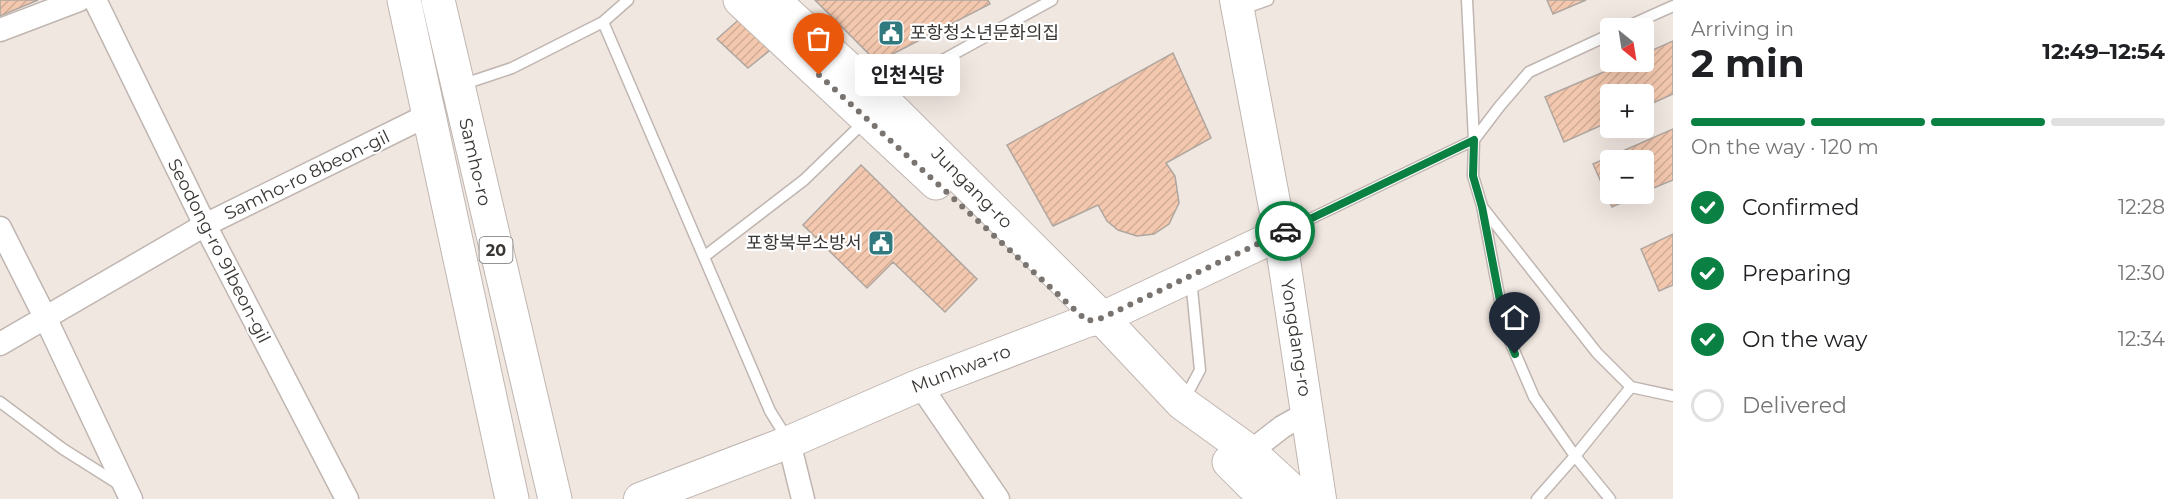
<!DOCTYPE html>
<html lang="en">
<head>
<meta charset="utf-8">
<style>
	body { margin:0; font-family:Montserrat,"Noto Sans KR",sans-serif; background:#f2f2f2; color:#202124; height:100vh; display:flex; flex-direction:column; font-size:22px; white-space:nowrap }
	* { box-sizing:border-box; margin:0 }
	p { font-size:20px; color:#757577 }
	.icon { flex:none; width:33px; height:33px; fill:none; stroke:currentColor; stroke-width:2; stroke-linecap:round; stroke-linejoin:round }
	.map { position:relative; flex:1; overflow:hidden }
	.panel { display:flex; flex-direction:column; background:#fff; width:510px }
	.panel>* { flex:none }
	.needle { width:39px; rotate:150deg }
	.buttons { position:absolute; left:1600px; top:18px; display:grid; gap:12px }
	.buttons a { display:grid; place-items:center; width:54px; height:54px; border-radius:6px; background:#fff; box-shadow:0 6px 24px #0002; font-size:30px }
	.pin { position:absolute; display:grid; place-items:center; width:51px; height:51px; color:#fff; margin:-62px -26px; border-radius:50% 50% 50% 0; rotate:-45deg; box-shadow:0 0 6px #0007 }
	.pin .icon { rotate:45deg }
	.courier { position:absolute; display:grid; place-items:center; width:60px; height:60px; margin:-30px; border:4px solid #0b8043; border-radius:50%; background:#fff; color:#222; box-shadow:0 2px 8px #0007 }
	.bubble { position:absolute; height:42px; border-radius:6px; background:#fff; box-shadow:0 6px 24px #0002; font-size:20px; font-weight:700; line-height:42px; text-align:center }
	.overview em { font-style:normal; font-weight:700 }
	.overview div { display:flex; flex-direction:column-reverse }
	.overview { display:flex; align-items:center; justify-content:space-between; height:102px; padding:0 18px }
	h1 { font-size:39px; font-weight:700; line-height:45px }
	.bar { display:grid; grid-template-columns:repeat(4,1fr); gap:9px 6px; align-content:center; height:72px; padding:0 18px }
	.bar i { height:8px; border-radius:4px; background:#e0e0e0 }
	.bar .selected { background:#0b8043 }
	.bar p { grid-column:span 4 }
	ol { padding:0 18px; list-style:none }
	li { display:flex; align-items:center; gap:18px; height:66px }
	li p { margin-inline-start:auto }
	li .icon { padding:6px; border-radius:50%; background:#0b8043; color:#fff; stroke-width:4 }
	li:last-child { color:#757577 }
	li i { width:33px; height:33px; border:3px solid #e0e0e0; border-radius:50% }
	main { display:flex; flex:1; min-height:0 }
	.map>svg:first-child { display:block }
	.building { fill:url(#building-hatch); stroke:#afa6a0; stroke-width:1.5 }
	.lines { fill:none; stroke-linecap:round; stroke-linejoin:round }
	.lane-casing { stroke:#c0b6b1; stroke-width:13 }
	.street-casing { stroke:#c0b6b1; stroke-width:25 }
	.secondary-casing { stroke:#c0b6b1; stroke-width:34 }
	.primary-casing { stroke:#c0b6b1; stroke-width:35 }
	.lane { stroke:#fff; stroke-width:10 }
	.street { stroke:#fff; stroke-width:22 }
	.secondary { stroke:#fff; stroke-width:32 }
	.primary { stroke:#fff; stroke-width:33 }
	.done { stroke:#797470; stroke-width:6; stroke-dasharray:0 10.8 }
	.route { stroke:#0b8043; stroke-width:8 }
	.labels { text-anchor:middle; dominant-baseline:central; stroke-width:4.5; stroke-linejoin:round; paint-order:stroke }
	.shield { fill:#fff; stroke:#747270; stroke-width:1.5 }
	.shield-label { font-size:16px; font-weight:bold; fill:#393633 }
	.poi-label { font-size:18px; fill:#393633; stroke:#fff; text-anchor:start }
	.street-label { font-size:18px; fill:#393633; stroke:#fff }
</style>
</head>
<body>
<main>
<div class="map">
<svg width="1673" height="499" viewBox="0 0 1673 499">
	<defs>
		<pattern id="building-hatch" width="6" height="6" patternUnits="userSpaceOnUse" patternTransform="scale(1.5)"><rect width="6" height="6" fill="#f3c8ae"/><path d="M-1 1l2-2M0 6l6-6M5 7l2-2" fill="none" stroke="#d1ac96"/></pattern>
	</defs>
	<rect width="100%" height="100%" fill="#f1e7e1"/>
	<path class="building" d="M0,0H38L0,16Z
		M815,0H988L990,4L877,62Z
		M1547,0H1586L1553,14Z
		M743,16L774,47L748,68L717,39Z
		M1673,41V94L1644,107V94H1611V121L1564,142L1545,97L1627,62H1644V54Z
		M1173,53L1211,138L1166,163L1175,176L1179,203L1169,224L1154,234L1137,236L1118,230L1107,221L1098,205L1053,226L1007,145Z
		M1673,129V180L1644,192V160H1611V194H1641L1612,207L1593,164Z
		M861,165L977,279L945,312L893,262L867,288L803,225Z
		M1673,234V285L1659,291L1641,249Z"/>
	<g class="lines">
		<g class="lane-casing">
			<path id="lane" d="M1467,0L1474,140L1473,176L1482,206L1506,332L1534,397L1575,456L1610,499
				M1240,10L1268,0
				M603,22L770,411L788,440
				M1624,28L1673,6
				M461,85L512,68L603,22L628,0
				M887,102L921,72L1052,0
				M1483,208L1597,353L1631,387L1673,396
				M1283,232L1474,140L1499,107L1529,72L1611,34
				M705,256L804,180L864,122
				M1184,400L1200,370L1191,279
				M0,402L63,449L120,485
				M1537,499L1575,456L1631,387"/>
		</g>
		<g class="street-casing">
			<path id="street" d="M95,0L205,225L347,499
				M0,30L79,0
				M0,228L45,317L131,499
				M0,344L205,225L428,115
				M920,385L998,499
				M789,442L803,499
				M1250,452L1282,427L1307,413"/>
		</g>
		<g class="secondary-casing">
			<path id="secondary" d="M1236,0L1280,234L1320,499
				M640,499L789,442L920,385L1087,321L1102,318L1280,234"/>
		</g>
		<g class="primary-casing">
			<path id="primary" d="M404,0L512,499
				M438,0L555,499
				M740,0L936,183
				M773,0L886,103L1102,318L1182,403L1250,452L1301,499
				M1229,462L1266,499"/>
		</g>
		<use href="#lane" class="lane"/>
		<use href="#street" class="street"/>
		<use href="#secondary" class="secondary"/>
		<use href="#primary" class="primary"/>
	</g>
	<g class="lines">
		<path class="done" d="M819,75L1087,321L1102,318L1285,231"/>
		<path class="route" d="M1285,231L1474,140L1473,176L1482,207L1506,332L1515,354"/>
	</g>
	<defs>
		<g id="civic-square" transform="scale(1.35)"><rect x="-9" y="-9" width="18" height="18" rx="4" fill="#30797e" stroke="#fff"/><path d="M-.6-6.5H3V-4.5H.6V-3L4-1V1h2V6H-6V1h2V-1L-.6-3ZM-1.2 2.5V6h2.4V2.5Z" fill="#fff"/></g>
	</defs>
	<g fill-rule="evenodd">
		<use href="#civic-square" x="891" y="33"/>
		<use href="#civic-square" x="881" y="243"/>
	</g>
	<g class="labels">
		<rect class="shield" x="479.5" y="237" width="33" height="26" rx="4.5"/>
		<g class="shield-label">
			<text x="496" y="250">20</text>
		</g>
		<g class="poi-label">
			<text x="910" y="33">포항청소년문화의집</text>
			<text x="862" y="243" text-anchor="end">포항북부소방서</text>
		</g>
		<g class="street-label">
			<text transform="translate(475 162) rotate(77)">Samho-ro</text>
			<text transform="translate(307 175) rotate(-26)">Samho-ro 8beon-gil</text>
			<text transform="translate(972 188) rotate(45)">Jungang-ro</text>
			<text transform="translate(219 251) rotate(63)">Seodong-ro 91beon-gil</text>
			<text transform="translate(1296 338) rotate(81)">Yongdang-ro</text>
			<text transform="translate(961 369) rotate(-21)">Munhwa-ro</text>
		</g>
	</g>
</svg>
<div class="buttons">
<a><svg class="needle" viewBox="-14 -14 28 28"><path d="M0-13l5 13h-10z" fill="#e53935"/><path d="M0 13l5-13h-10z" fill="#757577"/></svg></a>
<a>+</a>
<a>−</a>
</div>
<div class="pin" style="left:819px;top:75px;background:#ea580c"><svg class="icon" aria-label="bag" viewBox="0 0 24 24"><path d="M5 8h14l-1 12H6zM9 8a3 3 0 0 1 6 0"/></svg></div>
<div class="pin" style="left:1515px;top:354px;background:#1f2937"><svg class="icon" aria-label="home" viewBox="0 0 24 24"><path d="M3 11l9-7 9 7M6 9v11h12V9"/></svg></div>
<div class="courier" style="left:1285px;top:231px"><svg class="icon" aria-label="car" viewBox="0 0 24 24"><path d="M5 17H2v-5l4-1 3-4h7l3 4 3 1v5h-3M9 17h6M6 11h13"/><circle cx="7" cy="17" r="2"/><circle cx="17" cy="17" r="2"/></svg></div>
<div class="bubble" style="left:855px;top:54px;width:105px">인천식당</div>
</div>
<section class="panel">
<div class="overview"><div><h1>2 min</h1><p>Arriving in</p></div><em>12:49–12:54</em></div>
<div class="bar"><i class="selected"></i><i class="selected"></i><i class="selected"></i><i></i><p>On the way · 120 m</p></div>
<ol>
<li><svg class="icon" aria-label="check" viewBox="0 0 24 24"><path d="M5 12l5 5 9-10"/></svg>Confirmed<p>12:28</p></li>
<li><svg class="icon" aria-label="check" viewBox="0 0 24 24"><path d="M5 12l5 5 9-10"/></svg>Preparing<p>12:30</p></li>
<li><svg class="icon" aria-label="check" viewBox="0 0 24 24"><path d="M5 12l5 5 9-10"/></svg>On the way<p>12:34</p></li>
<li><i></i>Delivered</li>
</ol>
</section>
</main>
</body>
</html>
